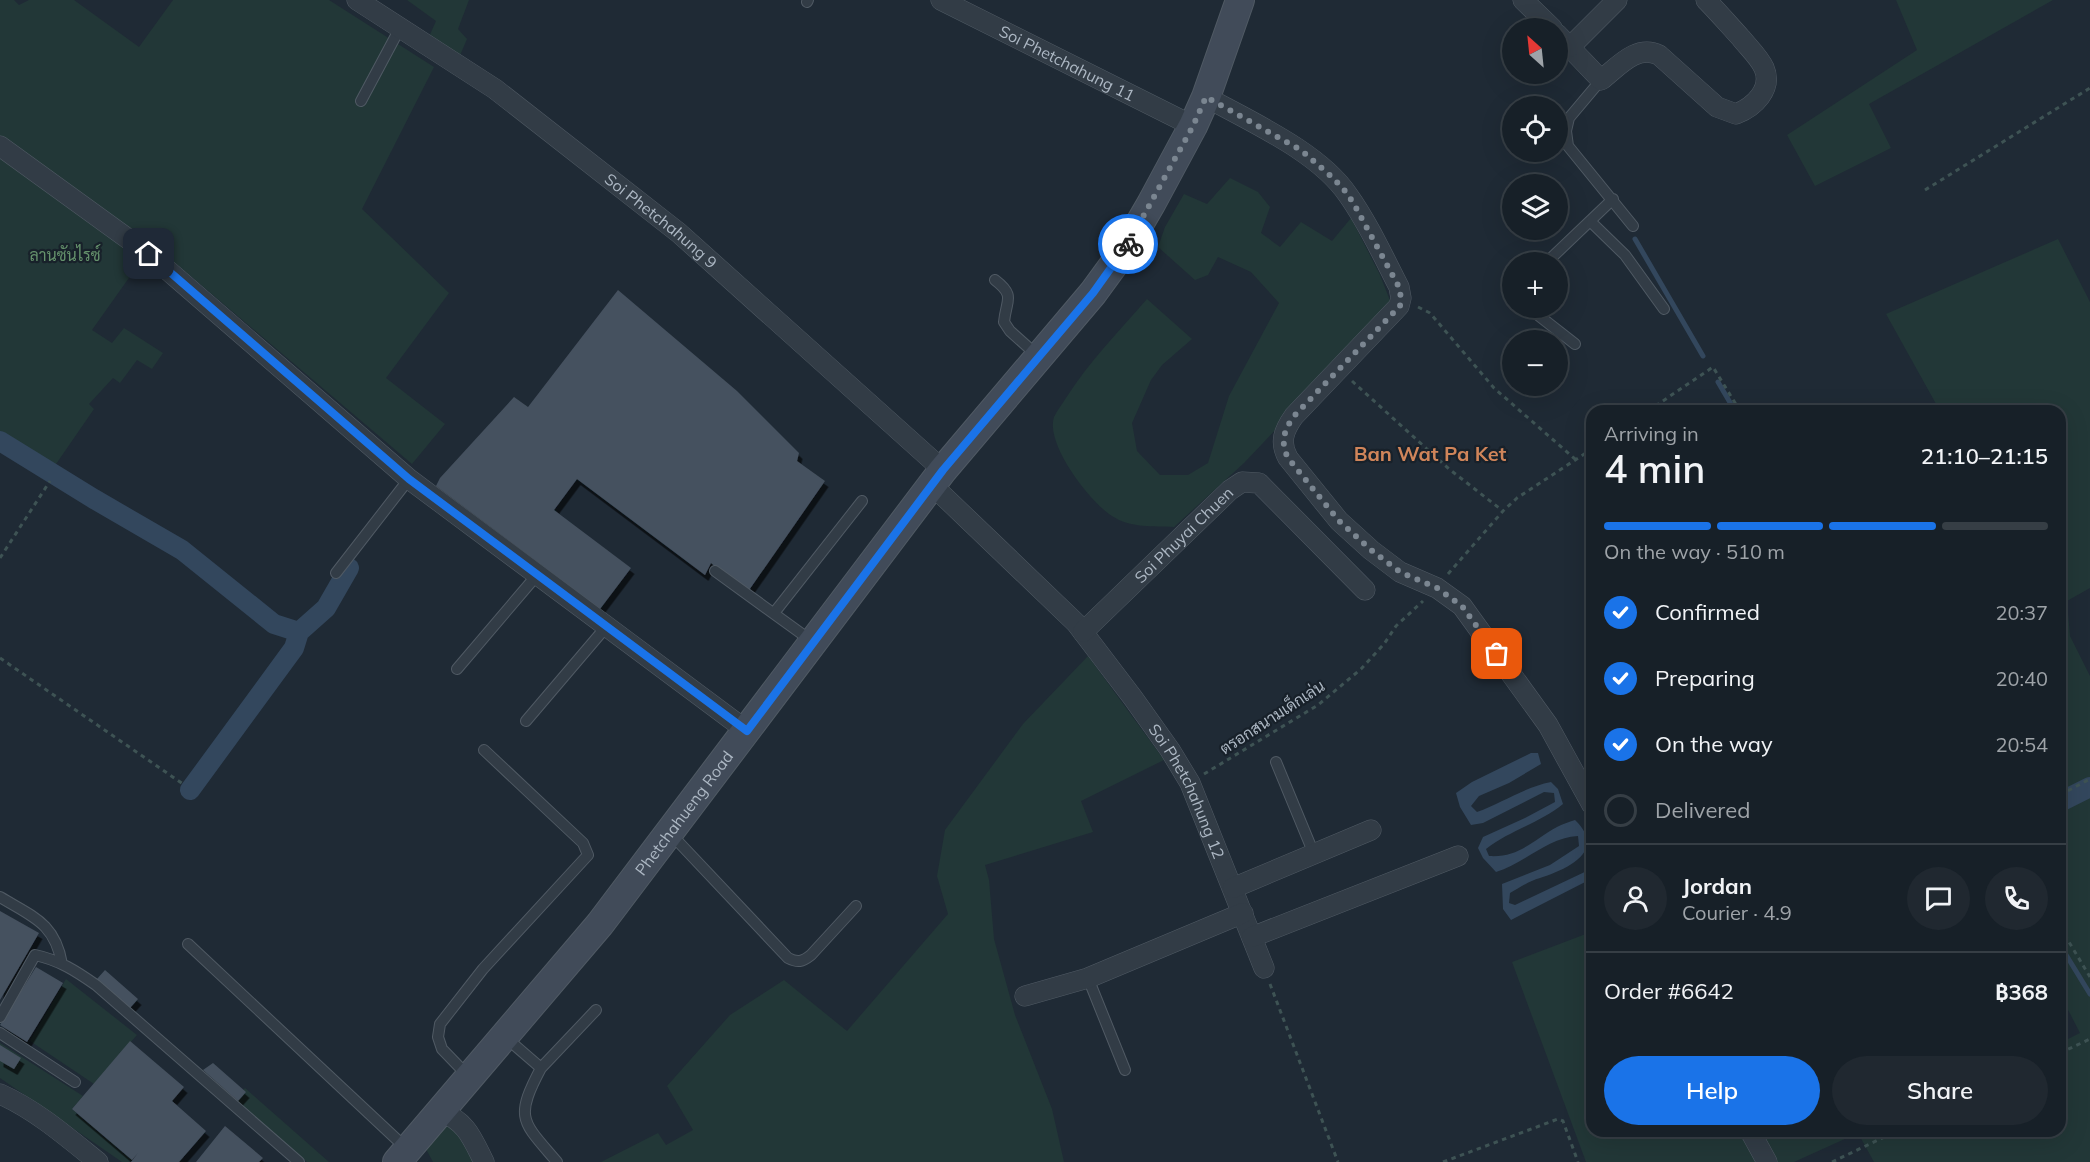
<!DOCTYPE html>
<html lang="en">
<head>
<meta charset="utf-8">
<style>
	body { margin:0; font-family:Mulish,Sarabun,sans-serif; background:#202830; color:#f1f3f6; height:100vh; display:flex; flex-direction:column; font-size:22px; white-space:nowrap }
	* { box-sizing:border-box; margin:0 }
	p { font-size:20px; color:#9ea3a8 }
	.icon { flex:none; width:33px; height:33px; fill:none; stroke:currentColor; stroke-width:2; stroke-linecap:round; stroke-linejoin:round }
	.map { position:relative; flex:1; overflow:hidden }
	.panel { position:absolute; left:1586px; top:405px; width:480px; height:732px; display:flex; flex-direction:column; background:#172028; border-radius:18px; box-shadow:0 6px 24px #0002,0 0 0 2px #363e45 }
	.panel>* { flex:none }
	.needle { width:39px; rotate:333deg }
	.tools { position:absolute; left:1502px; top:18px; display:grid; gap:12px }
	.tools a { display:grid; place-items:center; width:66px; height:66px; border-radius:50%; background:#172028; box-shadow:0 6px 24px #0002,0 0 0 2px #363e45; font-size:30px }
	.pin { position:absolute; display:grid; place-items:center; width:51px; height:51px; color:#fff; margin:-26px; border-radius:12px; box-shadow:0 3px 9px #0006 }
	.courier { position:absolute; display:grid; place-items:center; width:60px; height:60px; margin:-30px; border:4px solid #1a73e8; border-radius:50%; background:#fff; color:#222; box-shadow:0 2px 8px #0007 }
	.overview em { font-style:normal; font-weight:600 }
	.overview div { display:flex; flex-direction:column-reverse }
	.overview { display:flex; align-items:center; justify-content:space-between; height:102px; padding:0 18px }
	h1 { font-size:39px; font-weight:600; line-height:45px }
	.bar { display:grid; grid-template-columns:repeat(4,1fr); gap:9px 6px; align-content:center; height:72px; padding:0 18px }
	.bar i { height:8px; border-radius:4px; background:#363e45 }
	.bar .current { background:#1a73e8 }
	.bar p { grid-column:span 4 }
	.line { display:flex; align-items:center; gap:15px; padding:0 18px; border-top:2px solid #363e45 }
	.line div { flex:1 }
	.round { display:grid; place-items:center; flex:none; width:63px; height:63px; border-radius:32px; background:#202830 }
	ol { padding:0 18px; list-style:none }
	li { display:flex; align-items:center; gap:18px; height:66px }
	li p { margin-inline-start:auto }
	li .icon { padding:6px; border-radius:50%; background:#1a73e8; color:#fff; stroke-width:4 }
	li:last-child { color:#9ea3a8 }
	li i { width:33px; height:33px; border:3px solid #363e45; border-radius:50% }
	.button { display:flex; gap:12px; margin-top:auto; padding:12px 18px }
	.button a { flex:1; height:69px; border-radius:36px; background:#1a73e8; color:#fff; font-size:24px; font-weight:600; line-height:69px; text-align:center }
	.button a+a { background:#202830; color:#f1f3f6 }
	.map>svg:first-child { display:block }
	.green { fill:#223737 }
	.water { fill:#33475d }
	.lines { fill:none; stroke-linecap:round; stroke-linejoin:round }
	.stream { stroke:#33475d; stroke-width:5 }
	.canal { stroke:#33475d; stroke-width:20 }
	.building { fill:#45515f; filter:url(#shadow) }
	.service-casing { stroke:#505a64; stroke-width:12 }
	.minor-casing { stroke:#505a64; stroke-width:21 }
	.secondary-casing { stroke:#505a64; stroke-width:30 }
	.path { stroke:#3e5354; stroke-width:3; stroke-dasharray:4.5 4.5; stroke-linecap:butt }
	.service { stroke:#323c46; stroke-width:10 }
	.minor { stroke:#323c46; stroke-width:20 }
	.secondary { stroke:#414b59; stroke-width:28 }
	.done { stroke:#7b8691; stroke-width:6; stroke-dasharray:0 10.8 }
	.route { stroke:#1a73e8; stroke-width:8 }
	.labels { text-anchor:middle; dominant-baseline:central; stroke-width:4.5; stroke-linejoin:round; paint-order:stroke }
	.street-label { font-size:16px; fill:#acb7c3; stroke:#18212a }
	.park-label { font-size:16px; fill:#65926c; stroke:#18212a }
	.quarter-label { font-size:20px; font-weight:bold; fill:#d0855a; stroke:#18212a }
</style>
</head>
<body>
<div class="map">
<svg width="2090" height="1162" viewBox="0 0 2090 1162">
	<defs>
		<filter id="shadow"><feDropShadow dx="3.5" dy="6" stdDeviation="0" flood-color="#0009"/></filter>
	</defs>
	<rect width="100%" height="100%" fill="#1f2a35"/>
	<path class="green" d="M0,0H14L19,5L29,0H74L139,47L173,0H329L434,67L362,209L449,293L386,378L445,424L412,464L153,244L92,330L112,343L124,328L163,353L152,369L137,360L120,383L113,378L89,404L94,409L54,467L0,435Z
		M407,0H469L458,29L467,39L458,60L428,39L436,21Z
		M1896,0H2053L1869,104L1891,148L1815,186L1787,135L1917,50Z
		M1230,178L1258,192L1270,207L1261,233L1280,247L1301,222L1332,241L1351,218L1380,275L1391,303L1385,314L1244,463L1174,527C1154,526 1130,528 1112,516C1090,502 1045,444 1054,417C1057,411 1062,404 1066,398C1089,362 1119,331 1147,299L1192,339L1162,365L1151,380L1132,423L1137,451L1160,475H1188L1208,463L1229,396L1279,303L1251,272L1218,257L1208,275L1195,280L1158,247L1165,227L1184,194L1207,204Z
		M2058,239L2090,302V588L2067,601L2070,636L2090,676V1162H1874L1858,1133L1794,1162H1777L1761,1131H1856L1858,1133L1862,1131H2060V1043L2080,1033L2064,1002L2060,999V411H1940L1886,314Z
		M1088,656L1164,760L1081,801L1093,832L985,865L989,880L994,939L1015,1015L1052,1109L1064,1162H601L658,1133L666,1145L693,1130L667,1086L730,1015L784,980L847,1031L948,914L937,876L945,830L1023,724Z
		M1591,932L1592,1131H1743L1758,1162H1586L1512,962Z
		M66,979L137,1035L94,1084L30,1041Z
		M0,1043L83,1096L72,1109L132,1160L129,1162H122L0,1078Z
		M245,1088L329,1162H307L233,1101Z
		M459,1107L494,1162H433L426,1149Z"/>
	<path class="water" d="M1531,753H1538L1541,764L1509,783L1479,796L1471,806L1477,812C1502,803 1525,787 1551,782L1558,789L1563,804C1540,823 1510,830 1486,849L1489,856C1519,858 1533,840 1557,827C1562,824 1569,822 1575,820C1608,852 1566,869 1540,878C1529,881 1519,888 1510,893L1509,903L1515,905L1591,869V879L1511,920L1503,909L1502,884L1550,865L1579,846L1578,836C1548,837 1524,864 1496,872L1483,858L1478,848L1483,837L1525,818L1555,802L1554,793L1544,792L1483,823L1471,825L1460,807L1456,793L1472,782Z"/>
	<g class="lines">
		<path class="stream" d="M1635,239L1703,356
			M1718,382L1735,411
			M2060,945L2090,994"/>
		<path class="canal" d="M0,441L94,499L182,550L274,624L299,632L326,608L349,568
			M190,790L294,648L299,632
			M2060,802L2090,787"/>
	</g>
	<path class="building" d="M618,290L737,391L799,453L797,461L825,481L747,593L711,563L705,575L577,479L554,510L631,568L600,609L436,486L440,478L514,397L528,407Z
		M0,911L39,933L0,1000Z
		M36,967L63,983L27,1042L0,1025Z
		M105,970L138,999L130,1008L97,979Z
		M130,1041L184,1087L172,1101L206,1131L179,1162H131L138,1153L132,1160L72,1109Z
		M0,1045L21,1058L14,1069L0,1061Z
		M213,1063L246,1092L238,1101L203,1070Z
		M225,1126L263,1158L259,1162H196Z"/>
	<g class="lines">
		<g class="service-casing">
			<path id="service" d="M807,2L808,0
				M1601,80L1569,118L1566,131L1568,146L1633,226
				M361,101L400,28
				M1590,221L1625,255L1664,309
				M1547,262L1613,199
				M995,280C1016,296 1006,300 1004,322L1010,331L1039,357
				M1529,308L1575,344
				M715,571L813,642
				M336,573L409,479
				M774,613L862,501
				M457,669L537,575
				M526,721L606,627
				M1276,762L1314,854
				M670,833L788,958C798,963 802,962 811,955L856,906
				M0,897C33,917 55,923 62,964
				M188,944L407,1149
				M1088,978L1125,1070
				M0,1017L35,955C59,960 76,971 96,985L299,1162
				M0,1033L75,1082
				M504,1036L541,1068L596,1010
				M541,1068C514,1119 522,1121 557,1162
				M469,1077L442,1049L438,1037L440,1024L483,969L588,855L583,843L484,750"/>
		</g>
		<g class="minor-casing">
			<g id="minor">
				<path id="s1" d="M357,0L495,89L679,233L943,470"/>
				<path id="s2" d="M941,0L1193,126"/>
				<path d="M1523,0L1552,28"/>
				<path d="M1557,34L1601,80C1618,67 1636,44 1659,55L1717,107L1736,114C1754,107 1773,89 1764,68C1759,57 1748,47 1741,38C1729,25 1718,12 1706,0"/>
				<path d="M1570,47L1617,0"/>
				<path d="M1206,97C1251,122 1319,152 1348,195C1368,223 1383,256 1399,287L1401,298L1399,306L1294,416C1284,430 1279,442 1288,458L1339,521L1371,550L1400,572L1437,588L1462,606L1548,725L1592,805"/>
				<path d="M0,146L149,254L409,479L747,731"/>
				<path id="s3" d="M932,485L1076,623L1133,698L1170,750L1190,783L1264,968"/>
				<path id="s4" d="M1083,632L1230,490L1242,482L1259,483L1365,590"/>
				<path d="M1233,888L1371,830"/>
				<path d="M1252,937L1458,856"/>
				<path d="M1025,996L1088,978L1243,913"/>
				<path d="M0,1094C36,1110 67,1137 98,1162"/>
				<path d="M440,1111C467,1122 472,1138 484,1162"/>
				<path d="M1750,1131L1767,1162"/>
			</g>
		</g>
		<g class="secondary-casing">
			<g id="secondary">
				<path id="s5" d="M397,1162L600,924L943,470L1093,293L1123,252L1151,204L1193,126L1206,97L1240,0"/>
			</g>
		</g>
		<path class="path" d="M1925,190L2090,88
			M1418,307L1430,313L1494,388L1575,459
			M1352,381L1449,469L1503,511
			M1648,411L1713,367L1740,411
			M0,558L50,481
			M1448,574L1503,511L1517,498L1592,449
			M0,658L183,784
			M1204,774L1318,705L1361,669L1384,644L1396,626L1423,601
			M2060,795L2090,779
			M2060,927L2090,977
			M1270,984L1338,1162
			M2060,1053L2090,1039
			M1443,1162L1558,1119L1563,1121L1578,1162
			M1832,1162L1897,1131"/>
		<use href="#service" class="service"/>
		<use href="#minor" class="minor"/>
		<use href="#secondary" class="secondary"/>
	</g>
	<g class="lines">
		<path class="done" d="M1128,244L1193,126L1206,97L1301,150L1333,178L1347,193L1355,206L1399,287L1401,298L1400,306L1294,416C1284,430 1280,442 1288,458L1339,521L1371,550L1400,572L1437,588L1462,606L1497,654"/>
		<path class="route" d="M149,254L409,479L747,731L943,470L1093,293L1128,244"/>
	</g>
	<g class="labels">
		<g class="street-label">
			<text stroke="none"><textPath href="#s2" startOffset="141">Soi Phetchahung 11</textPath></text>
			<text stroke="none"><textPath href="#s1" startOffset="376">Soi Phetchahung 9</textPath></text>
			<text stroke="none"><textPath href="#s4" startOffset="140">Soi Phuyai Chuen</textPath></text>
			<text transform="translate(1272 717) rotate(-33)">ตรอกสนามเด็กเล่น</text>
			<text stroke="none"><textPath href="#s3" startOffset="402">Soi Phetchahung 12</textPath></text>
			<text stroke="none"><textPath href="#s5" startOffset="452">Phetchahueng Road</textPath></text>
		</g>
		<g class="park-label">
			<text x="65" y="255">ลานซันไรซ์</text>
		</g>
		<g class="quarter-label">
			<text x="1430" y="453">Ban Wat Pa Ket</text>
		</g>
	</g>
</svg>
<div class="tools">
<a><svg class="needle" viewBox="-14 -14 28 28"><path d="M0-13l5 13h-10z" fill="#e53935"/><path d="M0 13l5-13h-10z" fill="#9ea3a8"/></svg></a>
<a><svg class="icon" aria-label="locate" viewBox="0 0 24 24"><circle cx="12" cy="12" r="6"/><path d="M12 2v4M12 18v4M2 12h4M18 12h4"/></svg></a>
<a><svg class="icon" aria-label="layers" viewBox="0 0 24 24"><path d="M12 4l9 5-9 5-9-5zM3 14l9 5 9-5"/></svg></a>
<a>+</a>
<a>−</a>
</div>
<div class="pin" style="left:1497px;top:654px;background:#ea580c"><svg class="icon" aria-label="bag" viewBox="0 0 24 24"><path d="M5 8h14l-1 12H6zM9 8a3 3 0 0 1 6 0"/></svg></div>
<div class="pin" style="left:149px;top:254px;background:#1f2937"><svg class="icon" aria-label="home" viewBox="0 0 24 24"><path d="M3 11l9-7 9 7M6 9v11h12V9"/></svg></div>
<div class="courier" style="left:1128px;top:244px"><svg class="icon" aria-label="bike" viewBox="0 0 24 24"><circle cx="6" cy="16" r="4"/><circle cx="18" cy="16" r="4"/><path d="M6 16l4-8h5l3 8M10 8l3 8H6M13 5h3"/></svg></div>
<section class="panel">
<div class="overview"><div><h1>4 min</h1><p>Arriving in</p></div><em>21:10–21:15</em></div>
<div class="bar"><i class="current"></i><i class="current"></i><i class="current"></i><i></i><p>On the way · 510 m</p></div>
<ol>
<li><svg class="icon" aria-label="check" viewBox="0 0 24 24"><path d="M5 12l5 5 9-10"/></svg>Confirmed<p>20:37</p></li>
<li><svg class="icon" aria-label="check" viewBox="0 0 24 24"><path d="M5 12l5 5 9-10"/></svg>Preparing<p>20:40</p></li>
<li><svg class="icon" aria-label="check" viewBox="0 0 24 24"><path d="M5 12l5 5 9-10"/></svg>On the way<p>20:54</p></li>
<li><i></i>Delivered</li>
</ol>
<div class="line" style="height:108px"><a class="round"><svg class="icon" aria-label="person" viewBox="0 0 24 24"><circle cx="12" cy="8" r="4"/><path d="M4 21q1-7 8-7t8 7"/></svg></a><div><b>Jordan</b><p>Courier · 4.9</p></div><a class="round"><svg class="icon" aria-label="chat" viewBox="0 0 24 24"><path d="M4 5h16v11H9l-5 4z"/></svg></a><a class="round"><svg class="icon" aria-label="phone" viewBox="0 0 24 24"><path d="M5 4h4l2 5-3 2q2 4 5 5l2-3 5 2v4C11 20 4 13 5 4z"/></svg></a></div>
<div class="line" style="height:78px"><div>Order #6642</div><b>฿368</b></div>
<div class="button"><a>Help</a><a>Share</a></div>
</section>
</div>
</body>
</html>
